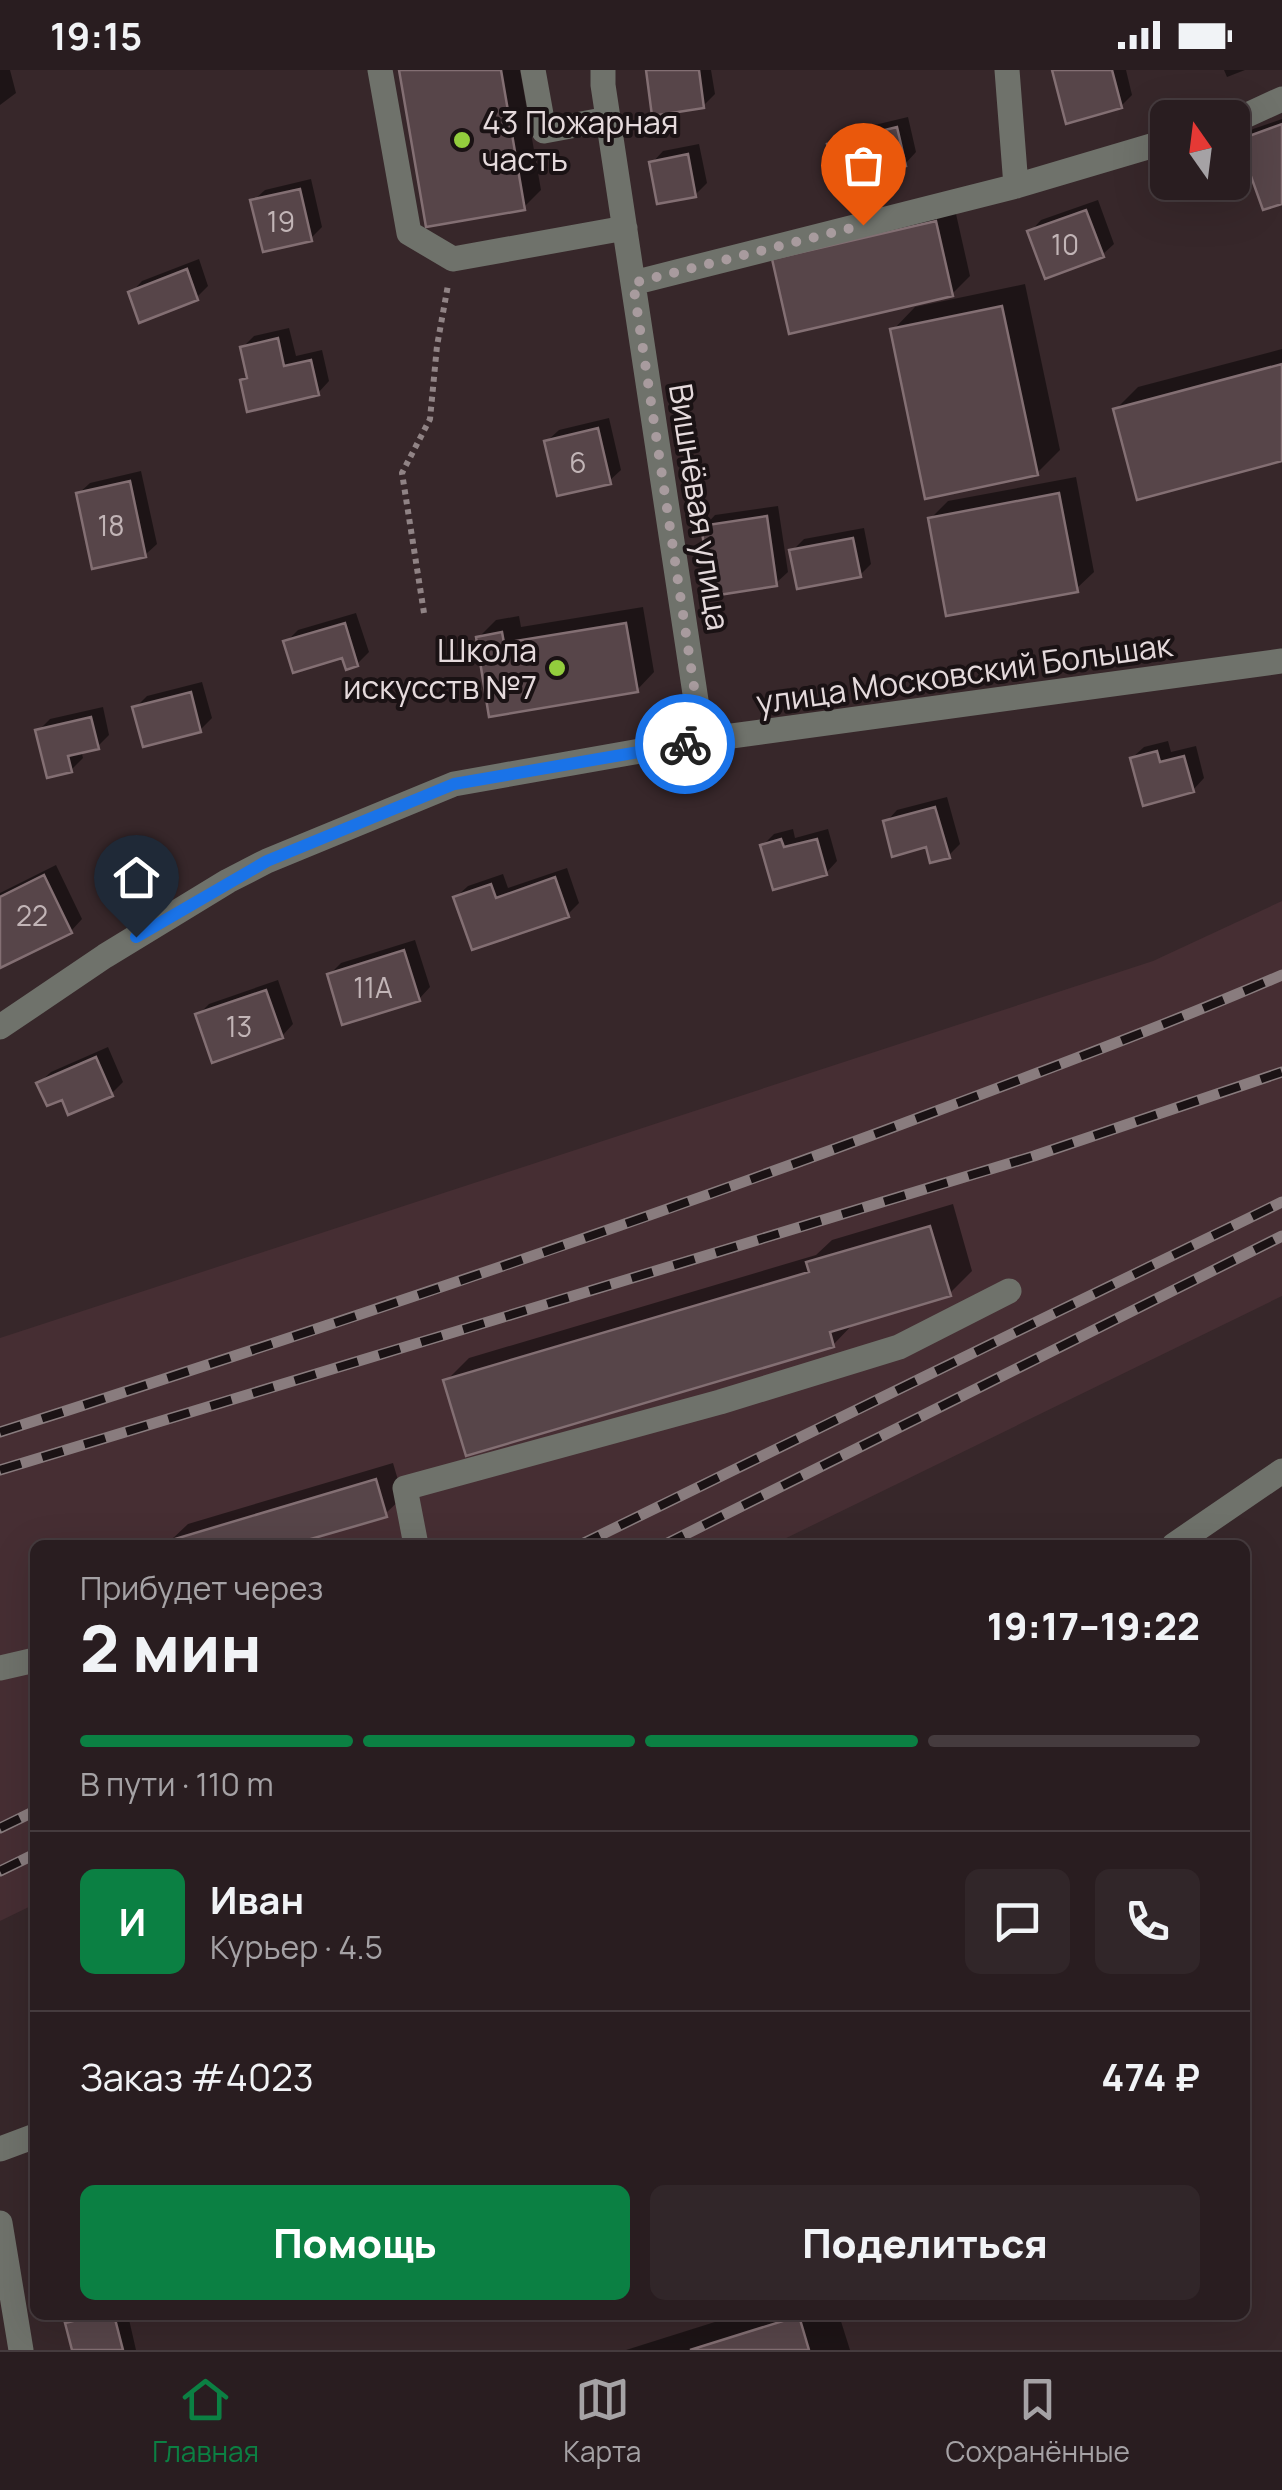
<!DOCTYPE html>
<html lang="ru">
<head>
<meta charset="utf-8">
<style>
	body { margin:0; font-family:Manrope,sans-serif; background:#312629; color:#f1f3f6; height:100vh; display:flex; flex-direction:column; font-size:38px; white-space:nowrap }
	* { box-sizing:border-box; margin:0 }
	p { font-size:32px; color:#a5a2a5 }
	.icon { flex:none; width:55px; height:55px; fill:none; stroke:currentColor; stroke-width:2; stroke-linecap:round; stroke-linejoin:round }
	.map { position:relative; flex:1; overflow:hidden }
	.details { position:absolute; left:30px; top:1470px; width:1220px; height:780px; display:flex; flex-direction:column; background:#291d20; border-radius:15px; box-shadow:0 10px 40px #0002,0 0 0 2px #453b3e }
	.details>* { flex:none }
	.needle { width:65px; rotate:346deg }
	.controls { position:absolute; left:1150px; top:30px; display:grid; gap:20px }
	.controls a { display:grid; place-items:center; width:100px; height:100px; border-radius:15px; background:#291d20; box-shadow:0 10px 40px #0002,0 0 0 2px #453b3e; font-size:50px }
	.pin { position:absolute; display:grid; place-items:center; width:85px; height:85px; color:#fff; margin:-102px -42px; border-radius:50% 50% 50% 0; rotate:-45deg; box-shadow:0 0 10px #0007 }
	.pin .icon { rotate:45deg }
	.courier { position:absolute; display:grid; place-items:center; width:100px; height:100px; margin:-50px; border:8px solid #1a73e8; border-radius:50%; background:#fff; color:#222; box-shadow:0 2px 12px #0007 }
	.overview em { font-style:normal; font-weight:800 }
	.overview div { display:flex; flex-direction:column-reverse }
	.overview { display:flex; align-items:center; justify-content:space-between; height:170px; padding:0 50px }
	h1 { font-size:65px; font-weight:800; line-height:75px }
	.bar { display:grid; grid-template-columns:repeat(4,1fr); gap:15px 10px; align-content:center; height:120px; padding:0 50px }
	.bar i { height:12px; border-radius:8px; background:#453b3e }
	.bar .on { background:#0b8043 }
	.bar p { grid-column:span 4 }
	.line { display:flex; align-items:center; gap:25px; padding:0 50px; border-top:2px solid #453b3e }
	.line div { flex:1 }
	.round { display:grid; place-items:center; flex:none; width:105px; height:105px; border-radius:15px; background:#312629 }
	.action { display:flex; gap:20px; margin-top:auto; padding:20px 50px }
	.action a { flex:1; height:115px; border-radius:15px; background:#0b8043; color:#fff; font-size:40px; font-weight:800; line-height:115px; text-align:center }
	.action a+a { background:#312629; color:#f1f3f6 }
	.status { display:flex; justify-content:space-between; align-items:center; height:70px; padding:0 50px; background:#291d20; direction:ltr }
	.status svg { height:28px; fill:currentColor }
	.menu { display:flex; justify-content:space-around; align-items:center; height:140px; border-top:2px solid #453b3e; background:#291d20; font-size:28px; color:#a5a2a5 }
	.menu a { display:grid; justify-items:center; gap:5px }
	.menu .on { color:#0b8043 }
	.map>svg:first-child { display:block }
	.built { fill:#462e33 }
	.shadow { fill:#0007 }
	.building { fill:#574549; stroke:#836f73; stroke-width:2.5 }
	.lines { fill:none; stroke-linecap:round; stroke-linejoin:round }
	.path { stroke:#908385; stroke-width:6; stroke-dasharray:5 5; stroke-linecap:butt }
	.minor { stroke:#6f726b; stroke-width:25 }
	.rail-casing { stroke:#897c7e; stroke-width:11 }
	.rail { stroke:#1a1214; stroke-width:8; stroke-dasharray:22; stroke-linecap:butt }
	.done { stroke:#a89b9e; stroke-width:10; stroke-dasharray:0 18 }
	.route { stroke:#1a73e8; stroke-width:12 }
	.poi-dot { fill:#93cd3d; stroke:#1a1214; stroke-width:4 }
	.labels { text-anchor:middle; dominant-baseline:central; stroke-width:8; stroke-linejoin:round; paint-order:stroke }
	.number-label { font-size:28px; fill:#c2b5b7 }
	.poi-label { font-size:32px; fill:#e5dadc; stroke:#1a1214; text-anchor:start }
	.street-label { font-size:32px; fill:#e5dadc; stroke:#1a1214 }
</style>
</head>
<body>
<div class="status"><b>19:15</b><svg viewBox="0 0 49 12"><path d="M0 12V9h3v3zM5 12V6h3v6zM10 12V3h3v9zM15 12V0h3v12zM26 1h20v11H26zM47 4h2v5h-2z"/></svg></div>
<div class="map">
<svg width="1282" height="2280" viewBox="0 0 1282 2280">
	<rect width="100%" height="100%" fill="#37272a"/>
	<path class="built" d="M1282,831V1226L772,1475H35V1834L0,1851V1268L1153,891Z"/>
	<path class="shadow" d="M0,0H10L16,23L0,35Z
		M402,0H520L541,120L523,138Z
		M649,0H711L715,24L703,36Z
		M1055,0H1126L1132,25L1121,36Z
		M1224,0H1245L1227,7Z
		M908,47L916,82L905,94L830,74L841,63Z
		M1282,49V131L1241,70L1253,59Z
		M699,74L707,113L695,125L652,93L663,81Z
		M311,109L322,157L311,168L253,131L265,120Z
		M1098,130L1114,174L1102,185L1030,162L1041,150Z
		M954,135L970,206L952,224L793,172Z
		M199,189L208,216L196,228L131,223L142,211Z
		M1025,214L1060,380L1037,403L893,260L915,237Z
		M289,258L296,286L322,280L329,311L318,323L243,310L248,305L242,278L254,266Z
		M1282,279V389L1115,340L1138,317Z
		M609,348L621,400L609,411L547,371L559,360Z
		M141,401L157,474L145,485L78,424L90,413Z
		M1076,407L1094,502L1076,519L930,449L948,431Z
		M778,436L788,502L776,513L704,457L715,445Z
		M864,458L871,494L860,505L792,481L804,469Z
		M643,537L654,602L637,620L478,568L496,550L519,546L521,557Z
		M356,543L369,582L357,594L344,585L286,572L298,560Z
		M202,612L212,648L200,660L135,638L147,626Z
		M103,637L109,665L98,676L81,680L83,688L71,700L38,661L50,649Z
		M1168,671L1171,682L1196,676L1204,708L1193,720L1132,688L1144,677Z
		M947,727L960,774L948,786L886,752L897,740Z
		M793,759L795,768L828,759L837,791L826,803L763,775L774,764Z
		M56,795L82,849L71,861L0,895V823Z
		M567,798L579,833L568,844L456,827L468,816L503,804L508,818Z
		M415,870L430,917L419,929L329,905L341,893Z
		M278,910L293,954L282,966L198,945L209,934Z
		M108,977L123,1012L111,1024L63,1026L39,1013L51,1002Z
		M953,1134L972,1201L949,1224L856,1251L833,1275L446,1311L469,1288L816,1185L832,1170Z
		M393,1393L403,1427L385,1444L282,1475H171L170,1471L188,1454Z
		M76,2245H128L136,2280H74L68,2253Z
		M737,2245H839L850,2280H626Z"/>
	<path class="building" d="M399,0H501L525,140L426,157Z
		M646,0H699L704,38L652,46Z
		M1052,0H1112L1122,38L1066,54Z
		M1282,54V134L1263,140L1238,70Z
		M897,57L906,96L836,113L827,74Z
		M688,84L696,127L657,134L649,92Z
		M300,119L312,171L263,182L250,130Z
		M1086,140L1104,187L1045,209L1027,161Z
		M936,151L953,226L789,264L772,189Z
		M187,199L198,230L139,253L128,222Z
		M1002,236L1038,405L925,429L890,259Z
		M278,268L284,296L311,290L319,325L247,342L240,310L247,308L240,277Z
		M1282,294V391L1137,430L1113,339Z
		M598,358L611,414L557,426L544,371Z
		M130,411L146,487L92,499L76,423Z
		M1059,423L1078,522L946,546L928,448Z
		M767,446L777,516L712,526L701,456Z
		M853,468L861,507L797,519L789,480Z
		M345,553L358,596L346,600L342,588L293,603L283,571Z
		M626,553L638,622L489,647L476,567L502,562L504,573Z
		M191,622L201,662L143,677L132,637Z
		M91,647L99,679L68,686L72,702L47,708L35,660Z
		M1157,681L1160,692L1184,686L1194,722L1143,736L1130,688Z
		M935,737L950,788L930,793L926,777L892,787L883,751Z
		M781,769L784,777L817,769L827,805L773,820L760,775Z
		M44,805L72,863L0,898V827Z
		M555,807L569,847L472,880L453,827L491,814L496,828Z
		M404,880L420,931L342,955L327,904Z
		M266,920L283,968L212,993L195,944Z
		M96,987L113,1026L68,1045L62,1030L47,1036L36,1013Z
		M930,1156L951,1226L830,1262L834,1277L466,1386L443,1310L809,1202L806,1192Z
		M376,1409L387,1447L290,1475H169L168,1471Z
		M97,2245H114L123,2280H72L65,2253Z
		M799,2246L809,2280H690Z"/>
	<g class="lines">
		<path class="path" d="M424,543L402,403L430,349L437,276L448,215"/>
		<path class="minor" d="M380,0L409,163L453,189L625,158
			M533,0L544,61L608,49
			M603,0V15L702,670
			M1007,0L1016,116
			M1232,52L1282,29
			M633,213L1016,116L1168,71
			M0,957L105,886L228,811L267,791L454,714L702,670L1282,591
			M416,1475L405,1418L720,1332L899,1277L1009,1221
			M1174,1475L1282,1401
			M0,1598L35,1590
			M0,2079L35,2066
			M0,2153L21,2280"/>
		<g class="rail-casing">
			<path id="rail" d="M0,1362C303,1265 604,1165 902,1054C1030,1006 1157,959 1282,905
				M0,1400L1034,1086L1282,1002
				M580,1475L1282,1132
				M664,1475L1282,1166
				M0,1758L35,1741
				M0,1801L35,1784"/>
		</g>
		<use href="#rail" class="rail"/>
	</g>
	<g class="lines">
		<path class="done" d="M685,674L702,670L633,213L863,155"/>
		<path class="route" d="M136,867L267,791L454,714L685,674"/>
	</g>
	<g class="poi-dot">
		<circle cx="462" cy="70" r="10"/>
		<circle cx="557" cy="598" r="10"/>
	</g>
	<g class="labels">
		<g class="number-label">
			<text x="281" y="151">19</text>
			<text x="1065" y="174">10</text>
			<text x="578" y="392">6</text>
			<text x="111" y="455">18</text>
			<text x="32" y="845">22</text>
			<text x="373" y="917">11А</text>
			<text x="239" y="956">13</text>
		</g>
		<g class="poi-label">
			<text x="482" y="52">43 Пожарная<tspan x="482" dy="37">часть</tspan></text>
			<text x="537" y="580" text-anchor="end">Школа<tspan x="537" dy="37">искусств №7</tspan></text>
		</g>
		<g class="street-label">
			<text transform="translate(700 437) rotate(81)">Вишнёвая улица</text>
			<text transform="translate(964 603) rotate(-8)">улица Московский Большак</text>
		</g>
	</g>
</svg>
<div class="controls">
<a><svg class="needle" viewBox="-14 -14 28 28"><path d="M0-13l5 13h-10z" fill="#e53935"/><path d="M0 13l5-13h-10z" fill="#a5a2a5"/></svg></a>
</div>
<div class="pin" style="left:863px;top:155px;background:#ea580c"><svg class="icon" aria-label="bag" viewBox="0 0 24 24"><path d="M5 8h14l-1 12H6zM9 8a3 3 0 0 1 6 0"/></svg></div>
<div class="pin" style="left:136px;top:867px;background:#1f2937"><svg class="icon" aria-label="home" viewBox="0 0 24 24"><path d="M3 11l9-7 9 7M6 9v11h12V9"/></svg></div>
<div class="courier" style="left:685px;top:674px"><svg class="icon" aria-label="bike" viewBox="0 0 24 24"><circle cx="6" cy="16" r="4"/><circle cx="18" cy="16" r="4"/><path d="M6 16l4-8h5l3 8M10 8l3 8H6M13 5h3"/></svg></div>
<section class="details">
<div class="overview"><div><h1>2 мин</h1><p>Прибудет через</p></div><em>19:17–19:22</em></div>
<div class="bar"><i class="on"></i><i class="on"></i><i class="on"></i><i></i><p>В пути · 110 m</p></div>
<div class="line" style="height:180px"><b class="round" style="background:#0b8043;color:#fff">И</b><div><b>Иван</b><p>Курьер · 4.5</p></div><a class="round"><svg class="icon" aria-label="chat" viewBox="0 0 24 24"><path d="M4 5h16v11H9l-5 4z"/></svg></a><a class="round"><svg class="icon" aria-label="phone" viewBox="0 0 24 24"><path d="M5 4h4l2 5-3 2q2 4 5 5l2-3 5 2v4C11 20 4 13 5 4z"/></svg></a></div>
<div class="line" style="height:130px"><div>Заказ #4023</div><b>474 ₽</b></div>
<div class="action"><a>Помощь</a><a>Поделиться</a></div>
</section>
</div>
<nav class="menu">
<a class="on"><svg class="icon" aria-label="home" viewBox="0 0 24 24"><path d="M3 11l9-7 9 7M6 9v11h12V9"/></svg>Главная</a>
<a><svg class="icon" aria-label="map" viewBox="0 0 24 24"><path d="M3 6l6-2 6 2 6-2v14l-6 2-6-2-6 2zM9 4v14M15 6v14"/></svg>Карта</a>
<a><svg class="icon" aria-label="saved" viewBox="0 0 24 24"><path d="M7 4h10v16l-5-4-5 4z"/></svg>Сохранённые</a>
</nav>
</body>
</html>
